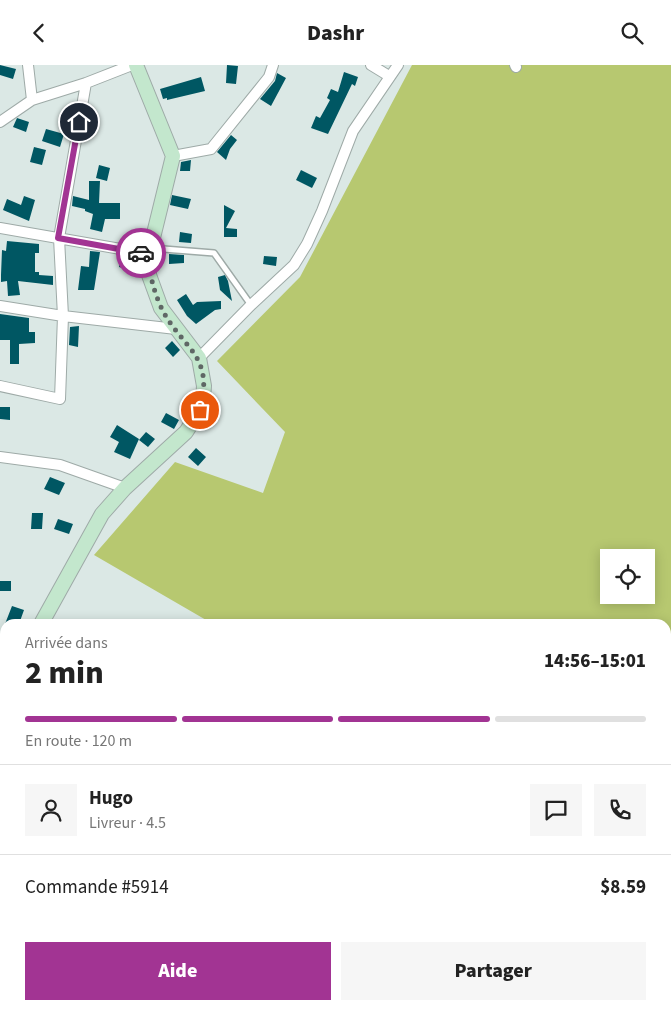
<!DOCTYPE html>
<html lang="fr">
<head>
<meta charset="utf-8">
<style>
	body { margin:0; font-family:"Source Sans 3",sans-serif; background:#f6f6f6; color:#222; height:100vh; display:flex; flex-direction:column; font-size:19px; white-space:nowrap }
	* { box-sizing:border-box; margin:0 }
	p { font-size:16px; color:#767676 }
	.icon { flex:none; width:28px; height:28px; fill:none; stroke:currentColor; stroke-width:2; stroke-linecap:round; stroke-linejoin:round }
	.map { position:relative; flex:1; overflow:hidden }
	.details { position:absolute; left:0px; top:554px; width:671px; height:391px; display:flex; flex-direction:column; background:#fff; border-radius:15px 15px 0 0; box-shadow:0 2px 12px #0003 }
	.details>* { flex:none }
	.buttons { position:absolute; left:600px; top:484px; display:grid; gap:10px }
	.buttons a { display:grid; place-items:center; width:55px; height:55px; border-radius:0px; background:#fff; box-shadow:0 2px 12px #0003; font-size:25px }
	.pin { position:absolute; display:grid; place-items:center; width:42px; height:42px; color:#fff; margin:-21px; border:2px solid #fff; border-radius:50%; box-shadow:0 1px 5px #0007 }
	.courier { position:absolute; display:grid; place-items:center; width:50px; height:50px; margin:-25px; border:4px solid #a23493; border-radius:50%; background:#fff; color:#222; box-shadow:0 1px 6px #0007 }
	.headline em { font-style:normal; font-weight:800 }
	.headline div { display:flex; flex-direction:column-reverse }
	.headline { display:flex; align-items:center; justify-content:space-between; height:85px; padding:0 25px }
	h1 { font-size:32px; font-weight:800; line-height:38px }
	.bar { display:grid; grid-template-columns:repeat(4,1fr); gap:8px 5px; align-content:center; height:60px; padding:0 25px }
	.bar i { height:6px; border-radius:4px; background:#e0e0e0 }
	.bar .current { background:#a23493 }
	.bar p { grid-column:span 4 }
	.line { display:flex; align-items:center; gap:12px; padding:0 25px; border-top:1px solid #e0e0e0 }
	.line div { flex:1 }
	.round { display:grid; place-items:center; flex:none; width:52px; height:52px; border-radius:0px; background:#f6f6f6 }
	.action { display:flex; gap:10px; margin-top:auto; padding:10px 25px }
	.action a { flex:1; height:58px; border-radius:0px; background:#a23493; color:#fff; font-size:20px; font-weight:800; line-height:58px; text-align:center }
	.action a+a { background:#f6f6f6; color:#222 }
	header { display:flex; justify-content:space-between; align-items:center; height:65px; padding:0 25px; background:#fff; font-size:22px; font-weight:800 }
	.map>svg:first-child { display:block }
	.green { fill:#b7c870; fill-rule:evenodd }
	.building { fill:#005763 }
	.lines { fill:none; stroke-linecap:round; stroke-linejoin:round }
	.lane-casing { stroke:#9eaaa7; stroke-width:8 }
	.street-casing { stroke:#9eaaa7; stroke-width:12 }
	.secondary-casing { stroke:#9eaaa7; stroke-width:16 }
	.lane { stroke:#fff; stroke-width:5 }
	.street { stroke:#fff; stroke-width:10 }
	.secondary { stroke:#c3e7cd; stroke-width:14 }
	.done { stroke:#5f6765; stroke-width:5; stroke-dasharray:0 9 }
	.route { stroke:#a23493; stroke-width:6 }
</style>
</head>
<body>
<header><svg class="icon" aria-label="back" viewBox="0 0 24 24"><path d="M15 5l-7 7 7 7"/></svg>Dashr<svg class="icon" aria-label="search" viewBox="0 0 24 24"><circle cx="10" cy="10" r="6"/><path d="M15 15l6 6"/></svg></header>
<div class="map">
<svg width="671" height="944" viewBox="0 0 671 944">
	<rect width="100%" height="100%" fill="#dbe8e5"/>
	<path class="green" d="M412,0H671V944H270L269,940H666V559H213L94,490L175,397L263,428L285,367L217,296L300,212ZM609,492H646V530H609Z"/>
	<path class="building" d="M0,0L16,4L13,14L0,10Z
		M227,0L238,1L236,19L226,18Z
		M344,7L358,12L355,21L352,19L328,69L311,63L316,51L320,53L330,35L327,33L331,24L338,27Z
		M277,8L286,13L271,41L260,34L275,16Z
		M201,12L205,26L167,35V33L163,34L160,24Z
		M17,53L29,57L26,67L13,62Z
		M46,64L64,69L60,82L42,76Z
		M231,70L237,75L230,84L226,95L217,87Z
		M34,82L46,85L42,100L30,97Z
		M191,95L190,106H180L181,97Z
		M99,100L110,103L107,116L96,113Z
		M301,105L317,113L312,123L296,115Z
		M89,116H100L99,138H120V154H105L102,167L90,164L93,149L85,146V144L72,141L73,131L89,135Z
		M172,130L191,134L188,144L170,140Z
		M24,131L35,135L29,156L3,145L7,134L21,140Z
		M224,140L235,146L226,163L237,164V172H224Z
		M180,167L192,169L191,178L179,177Z
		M7,176L39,179V188H35V207H39V210L53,211V220L18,216L20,230L8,231L7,216L1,217V210L2,185L6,186Z
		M90,186L100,187L94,225H78L81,201L89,202Z
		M169,189L184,190V198L169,199Z
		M264,191L277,192L276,201L263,199Z
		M121,193L137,197L135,206L119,202Z
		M225,210L228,216L232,236L220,225L218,212Z
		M186,229L193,240L197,237L221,236V244L215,245L196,259L187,251L177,235Z
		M0,249L29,253V267H35V278L19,279V299H10V275H0Z
		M79,261L78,282L69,280L70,262Z
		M172,276L180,285L173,292L165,283Z
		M0,342H10V355L0,354Z
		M166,348L179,355L174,364L161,357Z
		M117,360L139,374L130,394L114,387L119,377L110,372Z
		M146,367L155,374L148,382L139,375Z
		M196,383L206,392L198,401L188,392Z
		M50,412L65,418L59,430L44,424Z
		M32,448H43L42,464H31Z
		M58,454L73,459L69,469L54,464Z
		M0,516H11V526H0Z
		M12,541L24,545L19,559H5Z"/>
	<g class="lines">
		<g class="lane-casing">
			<path id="lane" d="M151,183L214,188L251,240
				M0,811H5
				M50,944L52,940
				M157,944V940"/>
		</g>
		<g class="street-casing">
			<path id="street" d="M28,0L32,35
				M371,0L389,11
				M515,0L516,2
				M0,57L32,35L86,18
				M173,91L211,84L269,12L273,0
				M0,163L149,189
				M0,241L63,251L176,264
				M199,293L251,240L294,200L307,179L322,146L353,66L398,0
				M0,321L60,334L63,251L59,173L86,18L132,0
				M0,392L60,400L125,423
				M0,586L5,587"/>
		</g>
		<g class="secondary-casing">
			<path id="secondary" d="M41,559L102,449L125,423L186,367L200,345L203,334L204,321L199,293L161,243L149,210V189L173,91L136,0
				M0,678L5,642
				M0,679L4,704L0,726"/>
		</g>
		<use href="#lane" class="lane"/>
		<use href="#street" class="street"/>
		<use href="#secondary" class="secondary"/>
	</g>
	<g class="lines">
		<path class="done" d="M141,188L149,189C149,208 153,224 161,242C181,284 215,288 200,345"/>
		<path class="route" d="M79,57L58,173L141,188"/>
	</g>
</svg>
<div class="buttons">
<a><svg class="icon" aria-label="locate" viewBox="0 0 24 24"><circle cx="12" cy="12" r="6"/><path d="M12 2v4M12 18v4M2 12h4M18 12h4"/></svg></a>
</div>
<div class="pin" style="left:200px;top:345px;background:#ea580c"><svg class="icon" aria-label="bag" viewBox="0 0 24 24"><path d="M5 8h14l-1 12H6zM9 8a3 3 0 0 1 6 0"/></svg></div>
<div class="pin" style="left:79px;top:57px;background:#1f2937"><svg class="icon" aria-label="home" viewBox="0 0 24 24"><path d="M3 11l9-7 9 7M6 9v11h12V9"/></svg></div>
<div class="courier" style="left:141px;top:188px"><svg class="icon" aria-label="car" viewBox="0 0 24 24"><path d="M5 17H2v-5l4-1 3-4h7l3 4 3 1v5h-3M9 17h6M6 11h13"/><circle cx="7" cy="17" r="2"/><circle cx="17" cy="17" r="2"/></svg></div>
<section class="details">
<div class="headline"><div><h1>2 min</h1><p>Arrivée dans</p></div><em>14:56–15:01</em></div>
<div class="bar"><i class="current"></i><i class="current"></i><i class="current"></i><i></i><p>En route · 120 m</p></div>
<div class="line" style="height:90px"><a class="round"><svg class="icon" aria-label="person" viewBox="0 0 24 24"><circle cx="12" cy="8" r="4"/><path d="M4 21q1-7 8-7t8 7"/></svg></a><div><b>Hugo</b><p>Livreur · 4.5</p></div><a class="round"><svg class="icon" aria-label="chat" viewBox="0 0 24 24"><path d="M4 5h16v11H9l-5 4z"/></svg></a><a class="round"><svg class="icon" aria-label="phone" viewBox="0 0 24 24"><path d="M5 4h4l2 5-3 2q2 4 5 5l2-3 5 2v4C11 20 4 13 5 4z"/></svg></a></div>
<div class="line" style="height:65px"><div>Commande #5914</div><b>$8.59</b></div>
<div class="action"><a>Aide</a><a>Partager</a></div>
</section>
</div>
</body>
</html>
